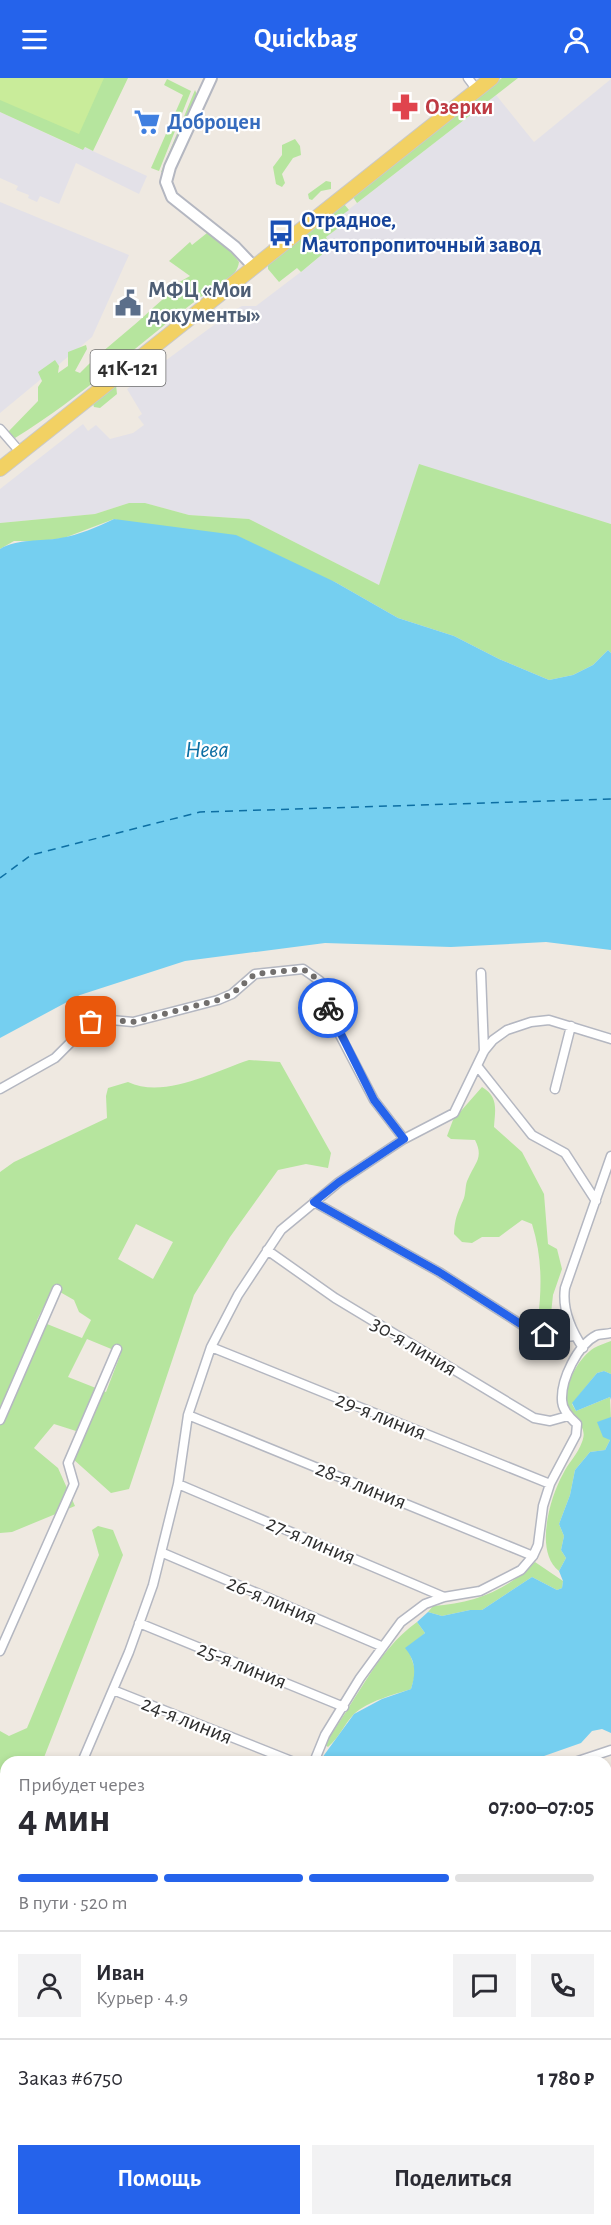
<!DOCTYPE html>
<html lang="ru">
<head>
<meta charset="utf-8">
<style>
	body { margin:0; font-family:"Alegreya Sans",sans-serif; background:#f2f2f3; color:#2b2b33; height:100vh; display:flex; flex-direction:column; font-size:22px; white-space:nowrap }
	* { box-sizing:border-box; margin:0 }
	p { font-size:20px; color:#7c7c81 }
	.icon { flex:none; width:33px; height:33px; fill:none; stroke:currentColor; stroke-width:2; stroke-linecap:round; stroke-linejoin:round }
	.map { position:relative; flex:1; overflow:hidden }
	.side { position:absolute; left:0px; top:1678px; width:612px; height:470px; display:flex; flex-direction:column; background:#fff; border-radius:18px 18px 0 0; box-shadow:0 3px 9px #0003 }
	.side>* { flex:none }
	.pin { position:absolute; display:grid; place-items:center; width:51px; height:51px; color:#fff; margin:-26px; border-radius:12px; box-shadow:0 3px 9px #0006 }
	.courier { position:absolute; display:grid; place-items:center; width:60px; height:60px; margin:-30px; border:4px solid #2563eb; border-radius:50%; background:#fff; color:#222; box-shadow:0 2px 8px #0007 }
	.overview em { font-style:normal; font-weight:600 }
	.overview div { display:flex; flex-direction:column-reverse }
	.overview { display:flex; align-items:center; justify-content:space-between; height:102px; padding:0 18px }
	h1 { font-size:39px; font-weight:600; line-height:45px }
	.bar { display:grid; grid-template-columns:repeat(4,1fr); gap:9px 6px; align-content:center; height:72px; padding:0 18px }
	.bar i { height:8px; border-radius:4px; background:#e1e1e2 }
	.bar .on { background:#2563eb }
	.bar p { grid-column:span 4 }
	.line { display:flex; align-items:center; gap:15px; padding:0 18px; border-top:2px solid #e1e1e2 }
	.line div { flex:1 }
	.round { display:grid; place-items:center; flex:none; width:63px; height:63px; border-radius:0px; background:#f2f2f3 }
	.cta { display:flex; gap:12px; margin-top:auto; padding:12px 18px }
	.cta a { flex:1; height:69px; border-radius:0px; background:#2563eb; color:#fff; font-size:24px; font-weight:600; line-height:69px; text-align:center }
	.cta a+a { background:#f2f2f3; color:#2b2b33 }
	header { display:flex; justify-content:space-between; align-items:center; height:78px; padding:0 18px; background:#2563eb; color:#fff; font-size:27px; font-weight:600 }
	.map>svg:first-child { display:block }
	.industrial { fill:#e3e1e8 }
	.green { fill:#b6e59e; fill-rule:evenodd }
	.pitch { fill:#c9ec9a }
	.water { fill:#75cff0 }
	.lines { fill:none; stroke-linecap:round; stroke-linejoin:round }
	.ferry { stroke:#0d6fa3; stroke-width:1.5; stroke-dasharray:8 6; stroke-linecap:butt }
	.minor-casing { stroke:#b4b7c1; stroke-width:11 }
	.tertiary-casing { stroke:#b4b7c1; stroke-width:14 }
	.primary-casing { stroke:#c9c9c9; stroke-width:16 }
	.minor { stroke:#fff; stroke-width:8 }
	.tertiary { stroke:#fff; stroke-width:10 }
	.primary { stroke:#f2d163; stroke-width:14 }
	.done { stroke:#726f6d; stroke-width:6; stroke-dasharray:0 10.8 }
	.route { stroke:#2563eb; stroke-width:8 }
	.labels { text-anchor:middle; dominant-baseline:central; stroke-width:4.5; stroke-linejoin:round; paint-order:stroke }
	.shield { fill:#fff; stroke:#6d6d6d; stroke-width:1.5 }
	.shield-label { font-size:21px; font-weight:bold; fill:#2e2e2e }
	.health-label { font-size:22px; font-weight:bold; fill:#be3a42; stroke:#fff; text-anchor:start }
	.shop-label { font-size:22px; font-weight:bold; fill:#366cbe; stroke:#fff; text-anchor:start }
	.transit-label { font-size:22px; font-weight:bold; fill:#164399; stroke:#fff; text-anchor:start }
	.service-label { font-size:22px; font-weight:bold; fill:#4e5e75; stroke:#fff; text-anchor:start }
	.street-label { font-size:22px; fill:#2e2e2e; stroke:#fff }
	.water-label { font-size:24px; font-style:italic; fill:#0d6fa3; stroke:#fff }
</style>
</head>
<body>
<header><svg class="icon" aria-label="menu" viewBox="0 0 24 24"><path d="M4 6h16M4 12h16M4 18h16"/></svg>Quickbag<svg class="icon" aria-label="person" viewBox="0 0 24 24"><circle cx="12" cy="8" r="4"/><path d="M4 21q1-7 8-7t8 7"/></svg></header>
<div class="map">
<svg width="611" height="2147" viewBox="0 0 611 2147">
	<rect width="100%" height="100%" fill="#efe9e1"/>
	<path class="industrial" d="M611,1V446L419,387L379,507L249,441L189,437L145,425H129L95,436L0,445V411L83,346L88,353L96,347L110,361L133,355L144,347L138,339L142,336L127,311L233,233L242,228H256L310,187L330,169L326,159L341,148L339,139L496,17L534,64Z
		M0,34L82,72L84,69L147,98L139,116L76,85L59,126L40,118L37,124L28,120L29,117L16,112L18,108L0,100Z
		M0,124L129,177L92,259L0,335Z"/>
	<path class="green" d="M0,0H128L93,73L85,69L83,72L0,34Z
		M502,0H518L357,125L353,119Z
		M167,1L191,13L159,93L151,90L183,17L164,7Z
		M195,12L198,19L164,95L161,94Z
		M295,61L300,68L301,77L293,80L282,96L285,105L282,109L276,106L273,89L282,77V67Z
		M326,103L331,104V111L321,113L312,122L309,121L308,116Z
		M344,126L349,132L339,139L341,148L326,159L331,169L301,194L297,190L279,204L268,191V185Z
		M207,155L228,170L239,184C237,200 218,209 206,218H202C139,265 82,319 15,360L8,354L38,323V309L42,303L38,294L55,282L59,288L58,295L68,288V274L86,267L87,271L75,293L80,295C103,271 130,252 154,229C164,221 168,215 180,209L176,206L190,198L169,183L190,164L192,167Z
		M116,307L117,316L100,330L94,329L93,326Z
		M419,386L611,446V575L608,572L593,587L573,597L549,602L499,581L454,558L398,540L335,504L114,441L64,460L41,463H14L0,471V445L95,436L129,425H145L189,437L249,441L379,507Z
		M249,982L280,984L331,1075L328,1090L306,1086L278,1092L230,1159L194,1217L129,1411L111,1415L73,1381L76,1353L54,1346L34,1370L58,1390L75,1428L12,1454L0,1455V1094L14,1084L107,1040L106,1018L108,1010L128,1004C164,1021 213,994 249,982ZM136,1146L173,1164L153,1201L118,1181ZM53,1210L74,1222L79,1234L91,1242L82,1260L37,1242ZM87,1261L121,1275L106,1314L68,1299Z
		M482,1009C499,1019 495,1032 494,1049L522,1074L544,1116L548,1166L557,1171L562,1191L553,1217L550,1245L546,1247L540,1246L538,1241C542,1208 542,1178 532,1146L522,1142L499,1159H482L472,1165L462,1164L454,1156C455,1138 458,1135 464,1120C466,1114 465,1106 468,1101C475,1084 484,1080 475,1062L451,1061L447,1058L453,1042Z
		M611,1263V1296L604,1293L597,1295L572,1326L576,1333L610,1319L611,1341L598,1344L610,1362L605,1372L590,1374L575,1392L570,1417L559,1446L564,1458L561,1472L566,1480L559,1493C534,1474 550,1419 563,1396C568,1385 578,1376 582,1364C589,1346 572,1344 567,1330C561,1311 578,1280 594,1270C599,1267 606,1265 611,1263Z
		M98,1448L113,1452L123,1477L43,1682L41,1684H6V1696L0,1695V1653L9,1658L27,1650L99,1477L92,1452Z
		M535,1484L563,1503L562,1510L557,1512L532,1499L482,1532H470L442,1538L428,1534L433,1528C474,1525 506,1513 535,1484Z
		M417,1544L425,1555L418,1561L410,1576L416,1594L411,1611C393,1617 368,1623 354,1636C344,1646 340,1659 328,1669L324,1666C355,1626 376,1573 417,1544Z
		M611,2120V2147H499L523,2142H606V2121Z"/>
	<path class="pitch" d="M0,0H104L79,56L0,22Z"/>
	<path class="water" d="M114,441L236,457L335,504L398,540L454,558L499,581L549,602L573,597L593,587L608,572L611,575V872L546,864L451,869L325,865L185,883L80,917L0,960V471C19,460 39,464 60,460C79,457 97,449 114,441Z
		M604,1293L611,1296V1322L610,1319L576,1333L572,1325L597,1295Z
		M611,1339V1655L602,1651L592,1653L581,1665L527,1684H319L354,1636L382,1621L411,1611C416,1595 416,1583 405,1570L425,1555L417,1544L428,1534L442,1538L470,1532H482L532,1499L557,1512L562,1510L563,1503L559,1493L566,1480L561,1472L564,1458L559,1446L570,1417L575,1392L590,1374L605,1372L610,1362L603,1359L597,1344Z
		M6,2110V2137L0,2138V2111Z"/>
	<g class="lines">
		<path class="ferry" d="M0,800L31,777L200,734L611,721"/>
		<g class="minor-casing">
			<path id="minor" d="M468,0L477,12
				M0,351L21,375
				M481,895L484,973
				M478,989L532,1057L565,1075L596,1123
				M0,1011L55,980L91,944L100,941L133,944L218,922L232,916L255,896L303,891L320,903L331,940L374,1022L404,1061
				M555,1011L571,948
				M314,1124L439,1194L533,1254L557,1260L575,1258
				M267,1172L335,1220L534,1340L550,1343L568,1338
				M211,1269L550,1406
				M583,1270C571,1252 562,1231 565,1210L611,1078
				M188,1337L533,1478
				M0,1342L57,1211
				M178,1406L444,1519
				M163,1475L381,1568
				M139,1545L344,1629
				M0,1573L74,1406L68,1385L117,1271
				M113,1612L294,1684
				M82,1684L129,1574L153,1507L178,1406L188,1337L211,1269L238,1217L281,1152L339,1104L404,1061L454,1035L484,973L493,962L507,952L531,944L549,942L611,961
				M314,1684L325,1657L360,1600L401,1544L425,1526L444,1519L480,1513L521,1492L533,1478L538,1467L543,1428L550,1406L576,1357L577,1346C570,1340 562,1332 562,1322C561,1302 577,1267 597,1257C601,1256 607,1256 611,1255
				M575,1684L611,1672
				M0,1747L6,1744
				M0,1828H6
				M606,1857L611,1867
				M606,2022L611,2033
				M0,2073L4,2075
				M192,2142L194,2145
				M351,2142L354,2147
				M83,2147L84,2142"/>
		</g>
		<g class="tertiary-casing">
			<path id="tertiary" d="M211,0L170,89L166,104L172,119L235,169L254,189"/>
		</g>
		<g class="primary-casing">
			<path id="primary" d="M0,391L492,0"/>
		</g>
		<use href="#minor" class="minor"/>
		<use href="#tertiary" class="tertiary"/>
		<use href="#primary" class="primary"/>
	</g>
	<g class="lines">
		<path class="done" d="M91,944L100,941L133,944L218,922L232,916L255,896L303,891L320,903L328,930"/>
		<path class="route" d="M328,930L374,1022L404,1061L339,1104L314,1124L439,1194L533,1254L545,1257"/>
	</g>
	<defs>
		<g id="pharmacy-bare" transform="scale(2.07)"><path d="M-2-6h4v4h4v4h-4v4h-4v-4h-4v-4h4Z" fill="#e0444e" stroke="#fff" stroke-width="2.5" paint-order="stroke"/></g>
		<g id="supermarket-bare" transform="scale(2.07)"><path d="M-6-5.5h2.5l.6 2H6L4.5 2H-2.5L-4.4-4H-6ZM-1.5 3.2a1.3 1.3 0 1 0 .1 0ZM3 3.2a1.3 1.3 0 1 0 .1 0Z" fill="#3f7fe0" stroke="#fff" stroke-width="2.5" paint-order="stroke"/></g>
		<g id="bus-bare" transform="scale(2.07)"><path d="M-5-6H5V4H4V6H2V4H-2V6H-4V4H-5ZM-3.5-4V0h7V-4ZM-3.5 1.2v1.5H-2V1.2ZM2 1.2v1.5H3.5V1.2Z" fill="#1a4fb4" stroke="#fff" stroke-width="2.5" paint-order="stroke"/></g>
		<g id="civic-bare" transform="scale(2.07)"><path d="M-.6-6.5H3V-4.5H.6V-3L4-1V1h2V6H-6V1h2V-1L-.6-3ZM-1.2 2.5V6h2.4V2.5Z" fill="#5c6f8a" stroke="#fff" stroke-width="2.5" paint-order="stroke"/></g>
	</defs>
	<g fill-rule="evenodd">
		<use href="#pharmacy-bare" x="405" y="29"/>
		<use href="#supermarket-bare" x="147" y="44"/>
		<use href="#bus-bare" x="281" y="155"/>
		<use href="#civic-bare" x="128" y="225"/>
	</g>
	<g class="labels">
		<rect class="shield" x="90.5" y="272" width="75" height="36" rx="4.5"/>
		<g class="shield-label">
			<text x="128" y="290">41К-121</text>
		</g>
		<g class="health-label">
			<text x="425" y="29">Озерки</text>
		</g>
		<g class="shop-label">
			<text x="167" y="44">Доброцен</text>
		</g>
		<g class="transit-label">
			<text x="301" y="142">Отрадное,<tspan x="301" dy="25">Мачтопропиточный завод</tspan></text>
		</g>
		<g class="service-label">
			<text x="148" y="212">МФЦ «Мои<tspan x="148" dy="25">документы»</tspan></text>
		</g>
		<g class="street-label">
			<text transform="translate(414 1268) rotate(31)">30-я линия</text>
			<text transform="translate(381 1338) rotate(22)">29-я линия</text>
			<text transform="translate(361 1407) rotate(22)">28-я линия</text>
			<text transform="translate(311 1462) rotate(23)">27-я линия</text>
			<text transform="translate(272 1522) rotate(23)">26-я линия</text>
			<text transform="translate(242 1587) rotate(22)">25-я линия</text>
			<text transform="translate(187 1642) rotate(22)">24-я линия</text>
		</g>
		<g class="water-label">
			<text x="207" y="672">Нева</text>
		</g>
	</g>
</svg>
<div class="pin" style="left:91px;top:944px;background:#ea580c"><svg class="icon" aria-label="bag" viewBox="0 0 24 24"><path d="M5 8h14l-1 12H6zM9 8a3 3 0 0 1 6 0"/></svg></div>
<div class="pin" style="left:545px;top:1257px;background:#1f2937"><svg class="icon" aria-label="home" viewBox="0 0 24 24"><path d="M3 11l9-7 9 7M6 9v11h12V9"/></svg></div>
<div class="courier" style="left:328px;top:930px"><svg class="icon" aria-label="bike" viewBox="0 0 24 24"><circle cx="6" cy="16" r="4"/><circle cx="18" cy="16" r="4"/><path d="M6 16l4-8h5l3 8M10 8l3 8H6M13 5h3"/></svg></div>
<section class="side">
<div class="overview"><div><h1>4 мин</h1><p>Прибудет через</p></div><em>07:00–07:05</em></div>
<div class="bar"><i class="on"></i><i class="on"></i><i class="on"></i><i></i><p>В пути · 520 m</p></div>
<div class="line" style="height:108px"><a class="round"><svg class="icon" aria-label="person" viewBox="0 0 24 24"><circle cx="12" cy="8" r="4"/><path d="M4 21q1-7 8-7t8 7"/></svg></a><div><b>Иван</b><p>Курьер · 4.9</p></div><a class="round"><svg class="icon" aria-label="chat" viewBox="0 0 24 24"><path d="M4 5h16v11H9l-5 4z"/></svg></a><a class="round"><svg class="icon" aria-label="phone" viewBox="0 0 24 24"><path d="M5 4h4l2 5-3 2q2 4 5 5l2-3 5 2v4C11 20 4 13 5 4z"/></svg></a></div>
<div class="line" style="height:78px"><div>Заказ #6750</div><b>1 780 ₽</b></div>
<div class="cta"><a>Помощь</a><a>Поделиться</a></div>
</section>
</div>
</body>
</html>
